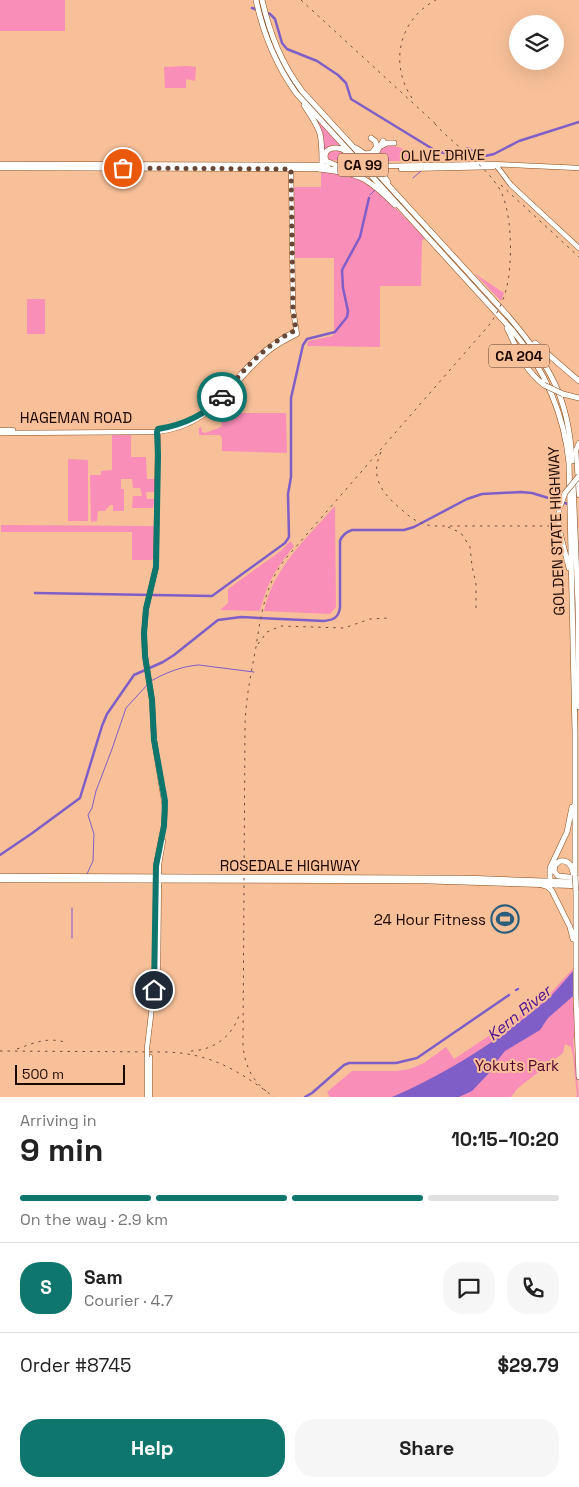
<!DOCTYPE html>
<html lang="en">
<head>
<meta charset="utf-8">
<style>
	body { margin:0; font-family:"Space Grotesk",sans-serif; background:#f6f6f6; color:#222; height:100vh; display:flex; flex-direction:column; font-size:19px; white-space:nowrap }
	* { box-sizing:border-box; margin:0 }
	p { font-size:16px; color:#767676 }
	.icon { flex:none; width:28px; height:28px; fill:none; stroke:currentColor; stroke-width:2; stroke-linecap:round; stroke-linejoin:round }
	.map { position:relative; height:1097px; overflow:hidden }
	.sheet { display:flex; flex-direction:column; background:#fff; flex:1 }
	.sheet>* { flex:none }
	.buttons { position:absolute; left:509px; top:15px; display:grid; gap:10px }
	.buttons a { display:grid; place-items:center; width:55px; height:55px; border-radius:50%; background:#fff; box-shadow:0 5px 20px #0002; font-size:25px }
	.scale { position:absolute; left:15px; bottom:12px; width:110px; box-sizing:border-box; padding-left:5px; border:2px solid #1c0600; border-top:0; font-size:14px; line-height:18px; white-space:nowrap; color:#1c0600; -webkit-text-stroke:4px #f7c099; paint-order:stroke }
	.pin { position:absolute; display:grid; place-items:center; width:42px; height:42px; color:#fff; margin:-21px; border:2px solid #fff; border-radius:50%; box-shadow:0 1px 5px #0007 }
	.courier { position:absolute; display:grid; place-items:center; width:50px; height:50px; margin:-25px; border:4px solid #0f766e; border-radius:50%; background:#fff; color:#222; box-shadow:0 1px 6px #0007 }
	.summary em { font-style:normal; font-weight:700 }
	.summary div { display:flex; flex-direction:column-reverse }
	.summary { display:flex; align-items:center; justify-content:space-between; height:85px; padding:0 20px }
	h1 { font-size:32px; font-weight:700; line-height:38px }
	.bar { display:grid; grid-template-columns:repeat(4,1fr); gap:8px 5px; align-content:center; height:60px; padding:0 20px }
	.bar i { height:6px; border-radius:4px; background:#e0e0e0 }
	.bar .active { background:#0f766e }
	.bar p { grid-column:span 4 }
	.line { display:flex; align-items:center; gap:12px; padding:0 20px; border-top:1px solid #e0e0e0 }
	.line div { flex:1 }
	.round { display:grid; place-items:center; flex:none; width:52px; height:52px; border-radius:20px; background:#f6f6f6 }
	.action { display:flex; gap:10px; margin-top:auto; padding:10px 20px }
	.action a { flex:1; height:58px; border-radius:20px; background:#0f766e; color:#fff; font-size:20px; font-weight:700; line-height:58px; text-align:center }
	.action a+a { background:#f6f6f6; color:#222 }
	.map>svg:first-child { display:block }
	.green { fill:#f98eb8 }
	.water { fill:#805ec7 }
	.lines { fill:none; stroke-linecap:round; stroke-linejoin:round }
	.stream { stroke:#805ec7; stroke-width:1 }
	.canal { stroke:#805ec7; stroke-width:2.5 }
	.major-casing { stroke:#874b19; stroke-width:5.5 }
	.highway-casing { stroke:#874b19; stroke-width:6 }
	.major { stroke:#fff; stroke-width:4.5 }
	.highway { stroke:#fff; stroke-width:5 }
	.rail { stroke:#714e3b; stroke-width:1; stroke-dasharray:2.5 5; stroke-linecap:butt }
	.major-bridge-casing { stroke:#874b19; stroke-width:5.5; stroke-linecap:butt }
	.highway-bridge-casing { stroke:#874b19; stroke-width:6; stroke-linecap:butt }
	.major-bridge { stroke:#fff; stroke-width:4.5 }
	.highway-bridge { stroke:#fff; stroke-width:5 }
	.done { stroke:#694736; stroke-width:5; stroke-dasharray:0 9 }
	.route { stroke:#0f766e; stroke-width:6 }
	.labels { text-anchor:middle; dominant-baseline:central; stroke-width:4; stroke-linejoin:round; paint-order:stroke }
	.shield { fill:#f7c099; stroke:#5e3e2e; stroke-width:1 }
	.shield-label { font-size:14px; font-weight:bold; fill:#1c0600 }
	.street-label { font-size:15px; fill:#1c0600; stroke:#f7c099 }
	.poi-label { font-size:15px; fill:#1c0600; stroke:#f7c099; text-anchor:end }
	.park-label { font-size:15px; fill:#51042c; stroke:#f7c099 }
	.water-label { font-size:16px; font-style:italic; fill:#4c0e93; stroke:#f7c099 }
</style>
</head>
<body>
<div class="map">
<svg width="579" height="1097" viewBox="0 0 579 1097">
	<rect width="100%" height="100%" fill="#f7c099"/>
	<path class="green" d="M0,0H65V31H0Z
		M187,66L196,67L195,81L186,79V88H165L164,67Z
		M316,119L341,146V147L332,145L323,153V134Z
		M391,145L404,149L407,154V158L399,161H383L381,159L376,162C378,151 380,147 391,145Z
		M333,150L343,152L356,164L350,161L330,160L327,157L328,153Z
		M321,171L355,177L378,190L425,238L422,241L421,286H380V347L307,346L308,341L333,336L334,333V258H295L294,187H321Z
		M474,273L504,293L501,301Z
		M27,299H45V334H27Z
		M219,413H286L287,453L222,451V438L220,435H199V428L201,427L202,432L205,433L221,427L222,424Z
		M112,435H131V457H146L147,479H155V492H146L147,499H155L153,508H132L133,496H142L140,488H133L132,479H121V489H124V511H113V505H110L105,511H98L97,521L91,522L90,475H101V471L112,470Z
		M68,459L88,460V521H68Z
		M335,506L336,607L330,614L264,611C273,568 307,538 335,506Z
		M1,525L153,526L154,527L153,558L152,560H132V532H1Z
		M290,541L294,546C275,570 268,581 260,611L220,610L228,603V589L282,550Z
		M579,962V992L573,998L575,1036L573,1039L579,1097H577L573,1055L571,1047L565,1044L563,1053L518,1088L511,1097H330L327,1092L352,1071H396L410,1069L424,1063L446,1047L454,1059L546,998Z"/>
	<path class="water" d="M579,965V991L548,1018L540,1030L505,1051L496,1062L492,1070L472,1091L459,1097H392C448,1073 502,1038 548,999C559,988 568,976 579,965Z"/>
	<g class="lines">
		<path class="stream" d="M413,178L421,171
			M370,195L376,189
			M151,681C165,673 182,666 199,665L254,672
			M87,874L93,861L94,834L88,815L92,808L96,791L112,749L126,708L148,684
			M72,938V908"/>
		<path class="canal" d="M252,8L270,14L275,19L282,43L287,49L317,61L338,75L346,83L351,99L436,151L457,156L468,148L478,155L485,156L494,154L519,141L579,122
			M35,593L212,596L285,543L289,537L288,494L291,477V398L303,345L307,339L335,332L347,317L348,311L343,288L342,270L360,237L369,198
			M0,855L31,834L80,798L102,726L107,714L134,675L163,662L174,655L218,620L241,617L324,621C334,620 339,617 340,607V541C342,535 346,532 352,530H404L414,527L467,499L482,494L521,492L532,493L568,504
			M516,990L518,989
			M305,1097L312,1093L344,1065L349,1063H396L417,1058L509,995"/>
		<g class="major-casing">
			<path id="major" d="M0,164L323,165
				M496,165L511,185L579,248
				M380,166L491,164L579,168
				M0,168L321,169
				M331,169H358
				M401,169L493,167L495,166
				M223,395C244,369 266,345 296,331
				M0,430H13
				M0,433L153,432C209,429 227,388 264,355C273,346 285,340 297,334L293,310L291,165
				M579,443L576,450L579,495
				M0,876L470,878L579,882
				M0,880L423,881L579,886
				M158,970L159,864L163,841
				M147,1048L155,982L156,865L164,825L165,807L154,739L152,700L145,656L144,633L146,609L156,567L158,429
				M150,1057V1097
				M147,1097V1057"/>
		</g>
		<g class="highway-casing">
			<path id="highway" d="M256,0C263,33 276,65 296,93L513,331C545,370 564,413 569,463L575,732V875
				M262,0C270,34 281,63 302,91L508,316C549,364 569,397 572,461
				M304,105C322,132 322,133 322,165L328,167
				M383,141C370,162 373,162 388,182
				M381,146L387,143H394
				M356,148L365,154L372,153L377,146L375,141L371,138
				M338,166L326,161C321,146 339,145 348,153
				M319,169C360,174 366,176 395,205
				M507,328C519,352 522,367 544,385
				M535,343L579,381
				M563,394L579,398
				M573,482L578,604L579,707
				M559,509V529L569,568
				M573,873C572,865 568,860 560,861L555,865L554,871L558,876L579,878
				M539,884L548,887L552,891L570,927L573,939
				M556,885L550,880V868L567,832L572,807
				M576,892V996L579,1077"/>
		</g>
		<use href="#major" class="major"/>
		<use href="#highway" class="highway"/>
		<path class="rail" d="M301,0L439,127
			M412,98C389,64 399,19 436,0
			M501,185L579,257
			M381,452C369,478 383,494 402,510C412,519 421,525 434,526H552
			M448,527L461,533L470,547L472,566L476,584V613
			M258,644L267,632L281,626L344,628L370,619L389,618
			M17,1049C34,1043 46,1037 65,1042
			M0,1051L165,1052C211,1053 239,1071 274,1097
			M191,1051C215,1050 234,1035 240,1012
			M266,1091C251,1079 244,1063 243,1044L245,724C246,698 251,673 256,647C261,615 265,583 287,557L490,324C497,314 503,302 506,290C513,265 513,206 497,185C482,163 453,144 434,123"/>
		<g class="major-bridge-casing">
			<path id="major-bridge" d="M358,169L381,168
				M147,1057V1048"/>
		</g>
		<g class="highway-bridge-casing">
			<path id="highway-bridge" d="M544,385L563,394
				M559,509L565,493L579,476
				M575,875L576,892"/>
		</g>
		<use href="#major-bridge" class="major-bridge"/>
		<use href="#highway-bridge" class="highway-bridge"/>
	</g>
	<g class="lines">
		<path class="done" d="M123,168L291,169L293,310L296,330C265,345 243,370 222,397"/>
		<path class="route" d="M154,990L156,866L164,826L165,801L154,740L152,700L145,656L144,633L146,609L156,567L158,455L157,432L158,429C183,425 204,416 222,397"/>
	</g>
	<defs>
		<g id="stadium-ring" transform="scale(1.4375)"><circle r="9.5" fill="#f7c099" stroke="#2b5e7b" stroke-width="1.5"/><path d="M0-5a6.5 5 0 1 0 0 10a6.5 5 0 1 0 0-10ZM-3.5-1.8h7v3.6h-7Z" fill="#2b5e7b"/></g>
	</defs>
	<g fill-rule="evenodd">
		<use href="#stadium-ring" x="505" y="919"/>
	</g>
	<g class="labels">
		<g class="shield">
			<rect x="338" y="153.5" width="50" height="23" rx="4"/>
			<rect x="489" y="344.5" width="60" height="23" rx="4"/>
		</g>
		<g class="shield-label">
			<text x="363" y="165">CA 99</text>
			<text x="519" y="356">CA 204</text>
		</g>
		<g class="street-label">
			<text transform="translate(443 155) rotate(-1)">OLIVE DRIVE</text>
			<text x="76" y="417">HAGEMAN ROAD</text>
			<text transform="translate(556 531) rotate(-92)">GOLDEN STATE HIGHWAY</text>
			<text x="290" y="865">ROSEDALE HIGHWAY</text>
		</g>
		<g class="poi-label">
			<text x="486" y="919">24 Hour Fitness</text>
		</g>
		<g class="park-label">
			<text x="517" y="1065">Yokuts Park</text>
		</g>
		<g class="water-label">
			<text transform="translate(519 1013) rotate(-39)">Kern River</text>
		</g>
	</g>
</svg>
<div class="buttons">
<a><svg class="icon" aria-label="layers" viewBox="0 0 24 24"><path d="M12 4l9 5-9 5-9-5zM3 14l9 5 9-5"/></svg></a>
</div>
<div class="scale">500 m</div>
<div class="pin" style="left:123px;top:168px;background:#ea580c"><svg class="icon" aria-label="bag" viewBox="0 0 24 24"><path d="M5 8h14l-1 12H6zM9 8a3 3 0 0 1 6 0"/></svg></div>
<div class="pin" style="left:154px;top:990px;background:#1f2937"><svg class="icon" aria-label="home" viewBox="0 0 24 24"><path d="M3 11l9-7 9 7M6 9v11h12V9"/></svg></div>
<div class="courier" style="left:222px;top:397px"><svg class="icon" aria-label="car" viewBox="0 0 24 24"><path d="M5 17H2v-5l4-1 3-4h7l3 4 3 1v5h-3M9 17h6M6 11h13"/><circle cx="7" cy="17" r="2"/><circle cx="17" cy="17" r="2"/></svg></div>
</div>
<section class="sheet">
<div class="summary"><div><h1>9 min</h1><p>Arriving in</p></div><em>10:15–10:20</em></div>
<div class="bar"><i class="active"></i><i class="active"></i><i class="active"></i><i></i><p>On the way · 2.9 km</p></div>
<div class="line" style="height:90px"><b class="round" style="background:#0f766e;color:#fff">S</b><div><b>Sam</b><p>Courier · 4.7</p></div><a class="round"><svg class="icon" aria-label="chat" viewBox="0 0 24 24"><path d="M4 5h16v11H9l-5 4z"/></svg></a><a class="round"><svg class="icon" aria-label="phone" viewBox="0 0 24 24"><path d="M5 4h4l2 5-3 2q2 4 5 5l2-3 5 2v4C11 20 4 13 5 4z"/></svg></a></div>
<div class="line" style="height:65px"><div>Order #8745</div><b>$29.79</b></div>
<div class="action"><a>Help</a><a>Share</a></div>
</section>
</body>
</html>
